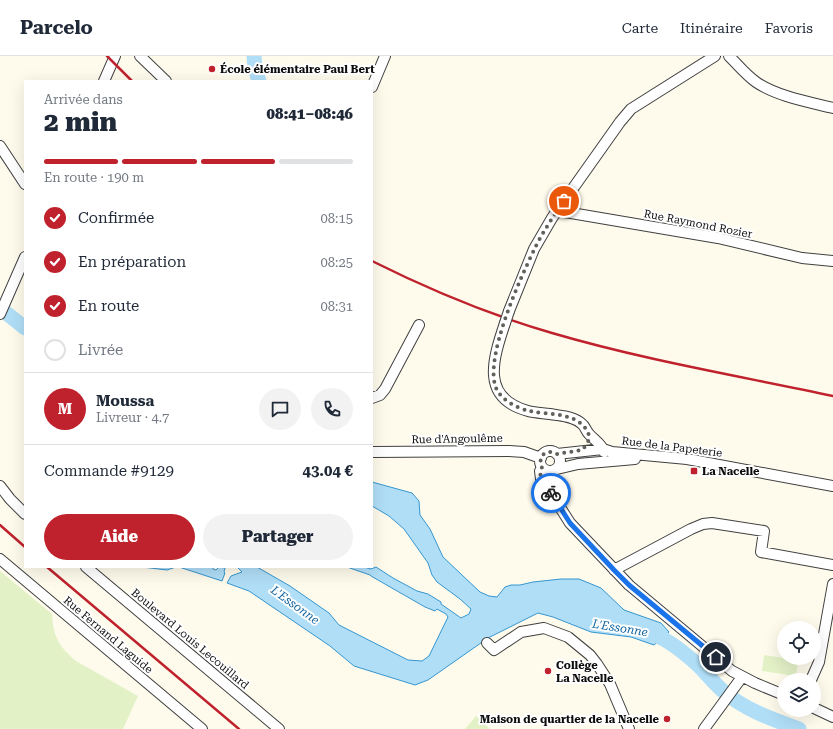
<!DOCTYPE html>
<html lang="fr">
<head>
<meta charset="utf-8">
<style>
	body { margin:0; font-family:"Roboto Serif",serif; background:#f2f2f3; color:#1f2937; height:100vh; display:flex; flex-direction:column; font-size:15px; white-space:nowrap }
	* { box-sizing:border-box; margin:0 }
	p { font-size:13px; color:#747a83 }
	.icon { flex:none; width:22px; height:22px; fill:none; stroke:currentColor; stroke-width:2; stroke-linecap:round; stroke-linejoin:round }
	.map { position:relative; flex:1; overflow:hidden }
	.panel { position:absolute; left:24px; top:24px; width:349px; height:488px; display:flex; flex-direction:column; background:#fff; border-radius:0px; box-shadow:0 4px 16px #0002 }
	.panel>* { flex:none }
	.tools { position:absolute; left:777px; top:565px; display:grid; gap:8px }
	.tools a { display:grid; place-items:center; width:44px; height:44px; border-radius:50%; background:#fff; box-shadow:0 4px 16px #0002; font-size:20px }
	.pin { position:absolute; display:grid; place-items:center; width:34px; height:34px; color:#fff; margin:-17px; border:2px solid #fff; border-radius:50%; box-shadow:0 1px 4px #0007 }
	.courier { position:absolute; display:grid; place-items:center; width:40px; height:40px; margin:-20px; border:3px solid #1a73e8; border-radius:50%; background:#fff; color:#222; box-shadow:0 1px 5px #0007 }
	.summary em { font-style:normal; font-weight:800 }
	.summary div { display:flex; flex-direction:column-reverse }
	.summary { display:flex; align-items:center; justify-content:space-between; height:68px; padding:0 20px }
	h1 { font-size:26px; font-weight:800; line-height:30px }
	.bar { display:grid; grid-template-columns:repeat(4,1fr); gap:6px 4px; align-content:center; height:48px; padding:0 20px }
	.bar i { height:5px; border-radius:3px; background:#e0e1e3 }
	.bar .on { background:#bf222d }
	.bar p { grid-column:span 4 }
	.line { display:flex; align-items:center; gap:10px; padding:0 20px; border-top:1px solid #e0e1e3 }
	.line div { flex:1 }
	.round { display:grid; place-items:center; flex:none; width:42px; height:42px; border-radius:21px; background:#f2f2f3 }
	ol { padding:0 20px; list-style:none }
	li { display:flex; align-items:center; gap:12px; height:44px }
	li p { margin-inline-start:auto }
	li .icon { padding:4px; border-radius:50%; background:#bf222d; color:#fff; stroke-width:4 }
	li:last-child { color:#747a83 }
	li i { width:22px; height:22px; border:2px solid #e0e1e3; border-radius:50% }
	.primary-button { display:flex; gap:8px; margin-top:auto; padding:8px 20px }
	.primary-button a { flex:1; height:46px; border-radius:24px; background:#bf222d; color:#fff; font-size:16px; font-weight:800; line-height:46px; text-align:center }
	.primary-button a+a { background:#f2f2f3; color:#1f2937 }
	header { display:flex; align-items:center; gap:24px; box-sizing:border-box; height:56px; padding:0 20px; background:#fff; border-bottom:1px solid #e0e1e3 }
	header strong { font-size:19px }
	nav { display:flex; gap:22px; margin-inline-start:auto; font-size:14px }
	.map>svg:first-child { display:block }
	.pitch { fill:#e3f1c7 }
	.water { fill:#b0def7; stroke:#3596d0 }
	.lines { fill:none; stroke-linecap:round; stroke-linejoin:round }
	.river { stroke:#b0def7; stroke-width:15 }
	.minor-casing { stroke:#404040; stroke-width:12 }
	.minor { stroke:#fff; stroke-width:10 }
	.rail { stroke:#bf222d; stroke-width:2.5 }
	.minor-bridge-casing { stroke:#404040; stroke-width:12; stroke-linecap:butt }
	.minor-bridge { stroke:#fff; stroke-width:10 }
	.done { stroke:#62605b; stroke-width:4; stroke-dasharray:0 7.2 }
	.route { stroke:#1a73e8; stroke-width:5 }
	.poi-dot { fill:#bf222d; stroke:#fff; stroke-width:1.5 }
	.labels { text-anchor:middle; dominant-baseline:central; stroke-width:4; stroke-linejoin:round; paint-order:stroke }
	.poi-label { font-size:11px; font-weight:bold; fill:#0d0d0d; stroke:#fff; text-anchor:start }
	.street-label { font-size:11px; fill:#0d0d0d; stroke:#fff }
	.water-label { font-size:12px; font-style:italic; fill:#1466a1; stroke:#fff }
</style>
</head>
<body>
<header>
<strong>Parcelo</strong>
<nav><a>Carte</a><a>Itinéraire</a><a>Favoris</a></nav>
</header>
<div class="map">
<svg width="833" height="673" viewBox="0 0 833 673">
	<rect width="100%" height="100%" fill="#fffbec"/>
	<path class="pitch" d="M0,515L52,558C53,580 59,591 76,605L138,640L123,673H0Z
		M764,599L798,604L796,620L762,615Z
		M476,660L490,673H465Z"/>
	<path class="water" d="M372,426L412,437L419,445L420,459L430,473L443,501L480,536L489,540L497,541L505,531L511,529H520L533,526L561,523H579L601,532L624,554L661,567L669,576L654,589L631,581L591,576L553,561L538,557L488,582L428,624L415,629L354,610L330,590L249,535L227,527L231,520L242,516L237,511H257L290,530L329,557L339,569L408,604L422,605L429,600L448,561L446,558L437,553L435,555L425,551L371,520L370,519L347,511H364L371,513L376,511L393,522L417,535L428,538L441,546V548L461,562L469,558L471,553L460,543L437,526L432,519L428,507L404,473L389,460L372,450Z
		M142,511H176L167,514Z
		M179,511H210L213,512V513L216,514L219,511L225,512L224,516L225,517L222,525Z"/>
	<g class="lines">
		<path class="river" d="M254,0L255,12L259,25
			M0,252L25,272
			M643,575C663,579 682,595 697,608C706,617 714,627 723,635C745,654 772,663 799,673"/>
		<g class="minor-casing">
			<path id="minor" d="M140,0L166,25
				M729,0C738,9 746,19 756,26C776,40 809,46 833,52
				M104,25L115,0
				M372,31L385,0
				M0,90L25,128
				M559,153L564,156L571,157L718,182L802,202L833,205
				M509,255L534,193L552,162L620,66L631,53L715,0
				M0,258L25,201
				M505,267C493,303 480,342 528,355C535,357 543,357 550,358C560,360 574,360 582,368C585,370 586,375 589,378C594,384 602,388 604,396
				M372,342L380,339L385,333L419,269
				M540 405a10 10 0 1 1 20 0a10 10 0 1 1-20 0Z
				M372,396L509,395L524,396L541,402
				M557,398L603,393L612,396L687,403L833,430
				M542,412L540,415L541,423L551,437L570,467L629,529L732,615L755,627L784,639
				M557,413L578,408L635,403
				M0,430L10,443L25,458
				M0,503L202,673
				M86,511L279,673
				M614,514L691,473L703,468L712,467L764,475L761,496L833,509
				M487,587L494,594L521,576L544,572L568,581L590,599L597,608L610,628L629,673
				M811,624L819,606L833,528
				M814,652L833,661
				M704,673L742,621"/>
		</g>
		<use href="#minor" class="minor"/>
		<path class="rail" d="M107,0L132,25
			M372,205C430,234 490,259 552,277C644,304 739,320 833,340
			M0,469L25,491
			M47,511L239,673"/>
		<g class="minor-bridge-casing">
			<path id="minor-bridge" d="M505,267L509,255"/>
		</g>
		<use href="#minor-bridge" class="minor-bridge"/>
	</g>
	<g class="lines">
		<path class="done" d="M551,437C545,429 537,423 542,412C537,400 546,392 557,398L582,394C588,387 592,382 586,373C574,356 548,359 530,355C518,353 501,344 496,332C484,302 520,223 534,194C542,177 553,161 564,145"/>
		<path class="route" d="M551,437L570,467L614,514L629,529L716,601"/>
	</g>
	<g class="poi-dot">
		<circle cx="212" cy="13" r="4"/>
		<rect x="690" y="411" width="8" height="8" rx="2"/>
		<circle cx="548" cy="615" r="4"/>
		<circle cx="667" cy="663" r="4"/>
	</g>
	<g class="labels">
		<g class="poi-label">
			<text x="220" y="13">École élémentaire Paul Bert</text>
			<text x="702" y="415">La Nacelle</text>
			<text x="556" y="609">Collège<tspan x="556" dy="13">La Nacelle</tspan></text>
			<text x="659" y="663" text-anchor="end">Maison de quartier de la Nacelle</text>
		</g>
		<g class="street-label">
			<text transform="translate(698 168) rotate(11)">Rue Raymond Rozier</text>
			<text transform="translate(457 383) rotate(-1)">Rue d'Angoulême</text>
			<text transform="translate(672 391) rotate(7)">Rue de la Papeterie</text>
			<text transform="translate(108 579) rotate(40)">Rue Fernand Laguide</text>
			<text transform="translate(190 583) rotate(40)">Boulevard Louis Lecouillard</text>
		</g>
		<g class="water-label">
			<text transform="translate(295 549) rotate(36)">L'Essonne</text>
			<text transform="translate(620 572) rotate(9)">L'Essonne</text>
		</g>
	</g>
</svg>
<div class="tools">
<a><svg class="icon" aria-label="locate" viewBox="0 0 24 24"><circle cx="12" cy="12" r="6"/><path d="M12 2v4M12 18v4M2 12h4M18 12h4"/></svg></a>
<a><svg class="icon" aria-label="layers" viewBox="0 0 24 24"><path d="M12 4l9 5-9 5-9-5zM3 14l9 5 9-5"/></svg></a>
</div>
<div class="pin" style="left:564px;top:145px;background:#ea580c"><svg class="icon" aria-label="bag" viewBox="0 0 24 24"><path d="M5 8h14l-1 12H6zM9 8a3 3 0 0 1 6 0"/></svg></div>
<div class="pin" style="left:716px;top:601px;background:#1f2937"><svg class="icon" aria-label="home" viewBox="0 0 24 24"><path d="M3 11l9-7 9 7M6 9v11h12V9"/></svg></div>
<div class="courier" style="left:551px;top:437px"><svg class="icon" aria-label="bike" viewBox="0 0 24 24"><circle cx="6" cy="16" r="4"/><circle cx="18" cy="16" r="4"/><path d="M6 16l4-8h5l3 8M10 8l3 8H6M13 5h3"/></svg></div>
<section class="panel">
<div class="summary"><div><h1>2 min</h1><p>Arrivée dans</p></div><em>08:41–08:46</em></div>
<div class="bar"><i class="on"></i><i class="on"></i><i class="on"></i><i></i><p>En route · 190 m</p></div>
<ol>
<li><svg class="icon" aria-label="check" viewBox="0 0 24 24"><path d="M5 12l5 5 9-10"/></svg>Confirmée<p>08:15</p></li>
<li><svg class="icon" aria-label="check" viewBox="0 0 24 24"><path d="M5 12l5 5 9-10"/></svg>En préparation<p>08:25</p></li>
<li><svg class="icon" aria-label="check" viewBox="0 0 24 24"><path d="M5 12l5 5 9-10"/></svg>En route<p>08:31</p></li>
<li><i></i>Livrée</li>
</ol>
<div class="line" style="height:72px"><b class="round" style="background:#bf222d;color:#fff">M</b><div><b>Moussa</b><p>Livreur · 4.7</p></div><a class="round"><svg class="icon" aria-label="chat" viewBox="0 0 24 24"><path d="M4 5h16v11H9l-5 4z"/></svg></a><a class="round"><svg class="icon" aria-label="phone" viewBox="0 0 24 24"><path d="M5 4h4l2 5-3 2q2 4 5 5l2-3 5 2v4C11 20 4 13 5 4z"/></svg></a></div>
<div class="line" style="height:52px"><div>Commande #9129</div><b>43.04 €</b></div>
<div class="primary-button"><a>Aide</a><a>Partager</a></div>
</section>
</div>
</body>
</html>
